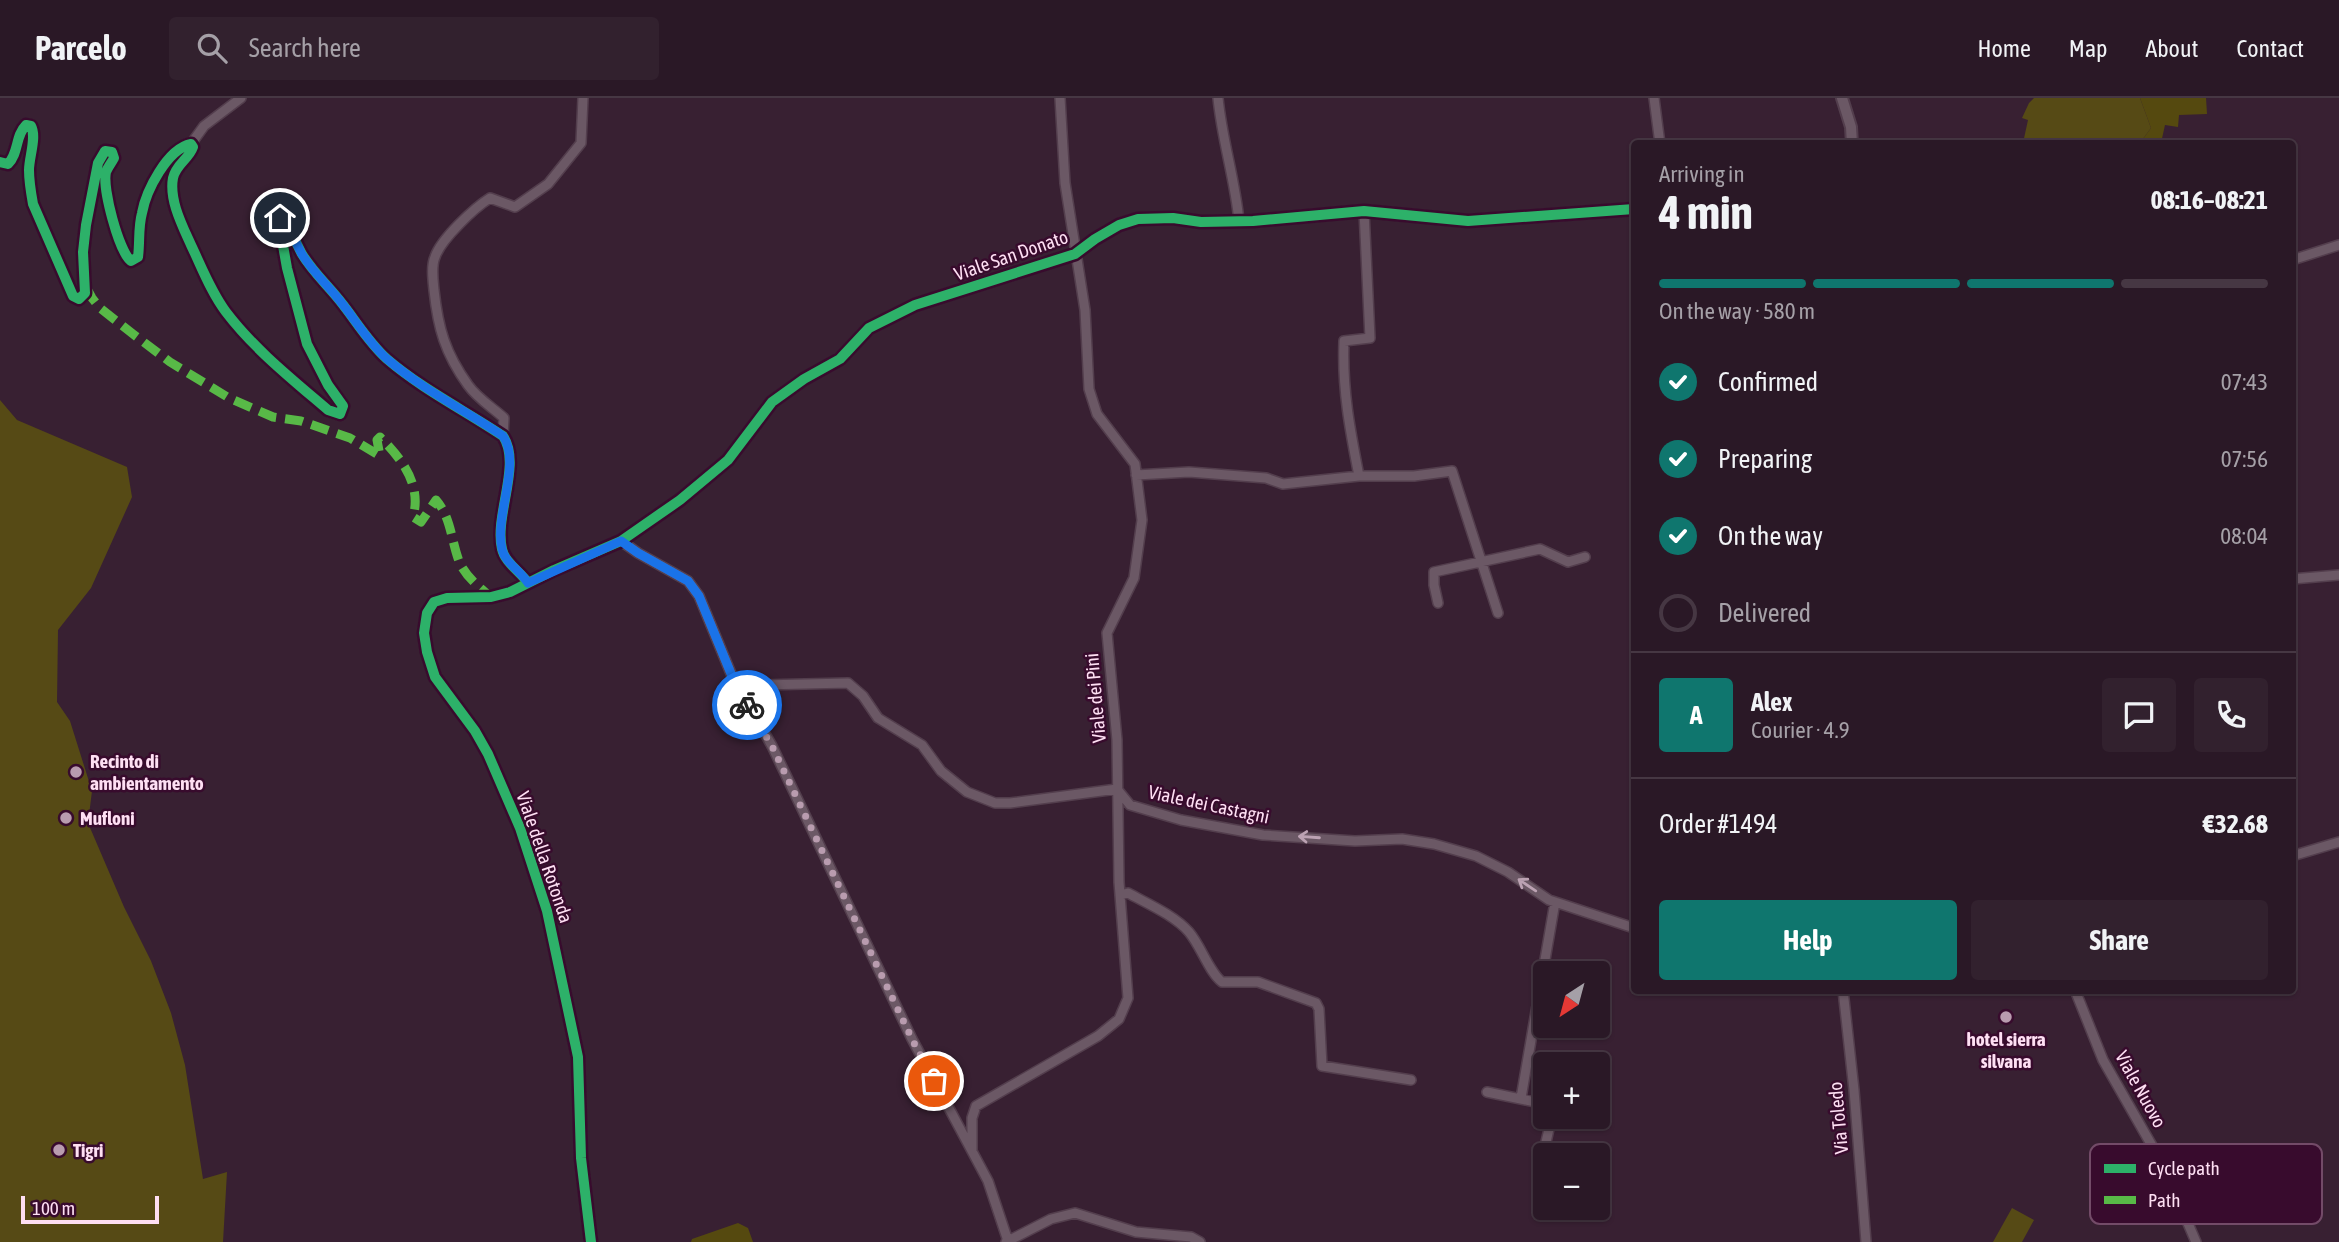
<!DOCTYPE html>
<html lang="en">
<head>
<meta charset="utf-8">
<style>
	body { margin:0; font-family:"Asap Condensed",sans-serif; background:#32212e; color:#f1f3f6; height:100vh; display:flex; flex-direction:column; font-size:26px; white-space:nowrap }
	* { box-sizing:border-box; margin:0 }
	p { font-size:23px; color:#a5a0a7 }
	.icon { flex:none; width:38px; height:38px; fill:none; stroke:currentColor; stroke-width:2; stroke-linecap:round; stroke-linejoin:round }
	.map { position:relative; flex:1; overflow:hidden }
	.details { position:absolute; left:1631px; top:42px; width:665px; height:854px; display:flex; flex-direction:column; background:#2a1826; border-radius:7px; box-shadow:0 2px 5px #0004,0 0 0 2px #463743 }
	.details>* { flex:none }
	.needle { width:46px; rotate:216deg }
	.tools { position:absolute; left:1533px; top:863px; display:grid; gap:14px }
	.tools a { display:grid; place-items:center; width:77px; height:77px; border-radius:7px; background:#2a1826; box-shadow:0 2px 5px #0004,0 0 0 2px #463743; font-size:35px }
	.scale { position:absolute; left:21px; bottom:18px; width:138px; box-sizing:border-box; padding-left:7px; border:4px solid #fedff3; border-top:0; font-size:19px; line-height:24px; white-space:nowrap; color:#fedff3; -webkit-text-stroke:5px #380b2d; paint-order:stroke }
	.pin { position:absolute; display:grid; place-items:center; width:60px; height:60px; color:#fff; margin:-30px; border:4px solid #fff; border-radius:50%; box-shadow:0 2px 7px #0007 }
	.courier { position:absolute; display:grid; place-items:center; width:70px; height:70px; margin:-35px; border:5px solid #1a73e8; border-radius:50%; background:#fff; color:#222; box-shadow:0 2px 9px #0007 }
	.head em { font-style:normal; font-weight:700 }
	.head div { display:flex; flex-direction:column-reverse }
	.head { display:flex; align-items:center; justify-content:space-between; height:119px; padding:0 28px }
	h1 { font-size:46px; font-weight:700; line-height:52px }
	.bar { display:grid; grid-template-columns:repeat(4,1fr); gap:10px 7px; align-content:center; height:84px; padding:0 28px }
	.bar i { height:9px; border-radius:5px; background:#463743 }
	.bar .selected { background:#0f766e }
	.bar p { grid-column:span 4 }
	.line { display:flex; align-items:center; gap:18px; padding:0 28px; border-top:2px solid #463743 }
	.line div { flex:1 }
	.round { display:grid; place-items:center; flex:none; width:74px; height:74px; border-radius:7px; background:#32212e }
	ol { padding:0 28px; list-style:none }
	li { display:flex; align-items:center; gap:21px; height:77px }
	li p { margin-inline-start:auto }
	li .icon { padding:7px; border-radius:50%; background:#0f766e; color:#fff; stroke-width:4 }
	li:last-child { color:#a5a0a7 }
	li i { width:38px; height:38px; border:4px solid #463743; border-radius:50% }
	.button { display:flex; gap:14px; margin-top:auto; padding:14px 28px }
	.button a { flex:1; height:80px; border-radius:7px; background:#0f766e; color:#fff; font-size:28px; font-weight:700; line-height:80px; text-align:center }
	.button a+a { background:#32212e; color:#f1f3f6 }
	header { display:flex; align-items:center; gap:42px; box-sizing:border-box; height:98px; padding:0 35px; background:#2a1826; border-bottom:2px solid #463743 }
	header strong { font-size:33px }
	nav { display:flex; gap:38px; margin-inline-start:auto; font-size:24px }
	.search { width:490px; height:63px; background:#32212e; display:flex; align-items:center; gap:18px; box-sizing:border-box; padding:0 24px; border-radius:7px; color:#a5a0a7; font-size:26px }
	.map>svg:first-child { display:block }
	.green { fill:#564a15 }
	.forest { fill:#55490f }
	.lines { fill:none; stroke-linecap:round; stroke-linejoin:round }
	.minor-casing { stroke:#533e4d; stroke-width:12 }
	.tertiary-casing { stroke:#533e4d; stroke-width:14 }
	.minor { stroke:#6b5865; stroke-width:9 }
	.tertiary { stroke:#6b5865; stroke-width:10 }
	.quiet { stroke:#58b947; stroke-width:9; stroke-dasharray:18 9; stroke-linecap:butt }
	.cycleway-casing { stroke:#380b2d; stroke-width:15 }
	.cycleway { stroke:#2db169; stroke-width:10 }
	.oneway { stroke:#bca2b3 }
	.done { stroke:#b99caf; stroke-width:7; stroke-dasharray:0 12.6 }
	.route { stroke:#1a73e8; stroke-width:9 }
	.poi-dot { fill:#b99caf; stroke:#380b2d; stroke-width:2.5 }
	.labels { text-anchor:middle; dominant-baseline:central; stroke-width:5; stroke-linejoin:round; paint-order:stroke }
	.street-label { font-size:19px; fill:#fedff3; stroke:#380b2d }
	.poi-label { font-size:19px; font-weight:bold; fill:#fedff3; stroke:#380b2d; text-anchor:start }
	.key { fill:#380b2d; stroke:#734b68; stroke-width:2 }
	.key-label { font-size:19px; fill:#fedff3 }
</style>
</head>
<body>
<header>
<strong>Parcelo</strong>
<div class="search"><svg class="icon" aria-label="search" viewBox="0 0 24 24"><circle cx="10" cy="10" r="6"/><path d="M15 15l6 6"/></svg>Search here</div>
<nav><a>Home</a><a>Map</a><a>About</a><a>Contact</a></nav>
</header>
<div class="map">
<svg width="2339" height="1144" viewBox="0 0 2339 1144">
	<rect width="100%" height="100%" fill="#382032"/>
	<path class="green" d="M2034,0H2140L2151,30L2140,45H2023L2028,22L2022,20L2029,5Z
		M0,302L17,322L127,369L132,399L91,490L58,532L57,604L70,623L92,693L88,725L124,809L151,863L171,915L185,967L203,1081L227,1074L223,1144H0Z
		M2012,1110L2034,1122L2022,1144H1993Z"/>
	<path class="forest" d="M2140,0H2206L2207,16L2179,17L2178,29L2165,27L2161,45H2140L2151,30Z
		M738,1125L748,1130L753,1144H691L692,1141Z"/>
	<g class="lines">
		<g class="minor-casing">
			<path id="minor" d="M1218,0C1222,42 1235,81 1239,123
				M1654,0L1660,46
				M191,46L204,28L241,0
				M2292,162L2339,147
				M503,338L504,320C493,310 477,300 468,287C445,255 438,230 434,192C433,182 431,168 435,159C441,141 474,110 490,100L515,109L548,86L581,45L583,0
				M1136,377L1189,374L1266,380L1283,386L1359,378H1414L1452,373L1498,515
				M1359,378C1350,332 1342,291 1344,243L1370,240L1364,113
				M621,443L638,455L688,483L699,498L732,578L772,648L912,941L988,1083L1008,1143
				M2292,481L2339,477
				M1438,505L1434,487V474L1540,451L1568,464L1585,459
				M732,578L758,587L848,585L863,598L878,620L922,647L941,673L967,694L995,705H1010L1117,691
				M1117,691L1130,707L1181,722L1263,737L1355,743L1402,741L1434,746L1476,758L1508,774L1549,802L1634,830
				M2292,758L2339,744
				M1120,797L1128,795C1148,806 1174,817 1189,834C1201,848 1209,874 1222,884H1258L1316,905L1319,911L1322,968L1411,982
				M1843,892L1854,992L1866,1144
				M2075,892L2103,962L2163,1067L2196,1144
				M1487,994L1545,1006
				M1521,1000L1555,804
				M972,1053V1020L976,1008L1098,938L1119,921L1128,900L1119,784L1117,642L1107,535L1134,480L1142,422L1135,366L1097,316L1089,291L1085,212L1065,85L1060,0
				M1540,1070L1552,1018
				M1006,1144L1051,1121L1075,1115L1136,1134L1191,1139L1200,1144"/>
		</g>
		<g class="tertiary-casing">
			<path id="tertiary" d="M1842,0L1851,29L1852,46
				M0,64L8,66C19,55 15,38 26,27L31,28C37,39 29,59 29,72C29,84 31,95 33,106L73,198L79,201L85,195L83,154L86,127L98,65L105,53L112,54L114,60C112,64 108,69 106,74C102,90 119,154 131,163L138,159C140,144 138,130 142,115C146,93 167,51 191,46L193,49C189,61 176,66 173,80C169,102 182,127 191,147C202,170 211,194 226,214C254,251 293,282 328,312L340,316L343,308L328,287L307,246L287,170L279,125L282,116H290C292,154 314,172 336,198C354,219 366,242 387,261C422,291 464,312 503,338C522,366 494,418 502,451C505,465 521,474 528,485
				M591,1144L581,1060L578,959L547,813L520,730L488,656L475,633L435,579L427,554L424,535L427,515L434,504L447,500L491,499L510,494L554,472L621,443L680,402L728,362L772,304L804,281L840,261L869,230L915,207L1075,156L1095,141L1119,127L1138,121L1173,120L1201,124L1253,123L1364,113L1468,123L1634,111"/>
		</g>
		<use href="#minor" class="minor"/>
		<use href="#tertiary" class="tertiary"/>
		<path class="quiet" d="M86,189L92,200L100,210L133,236L170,264L229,300L273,319L301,323L350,340L380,358L377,342L380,339C402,361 422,387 413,419L421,424L436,402C451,419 451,442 459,463C465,478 479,489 491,499"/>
		<g class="cycleway-casing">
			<path id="cycleway" d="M0,64L8,66C19,55 15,38 26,27L31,28C37,39 29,59 29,72C29,84 31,95 33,106L73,198L79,201L85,195L83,154L86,127L98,65L105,53L112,54L114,60C112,64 108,69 106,74C102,90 119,154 131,163L138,159C140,144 138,130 142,115C146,93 167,51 191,46L193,49C189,61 176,66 173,80C169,102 182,127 191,147C202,170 211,194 226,214C254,251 293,282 328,312L340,316L343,308L328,287L307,246L287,170L279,125L282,116H290C292,154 314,172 336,198C354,219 366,242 387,261C422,291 464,312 503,338C522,366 494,418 502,451C505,465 521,474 528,485
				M591,1144L581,1060L578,959L547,813L520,730L488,656L475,633L435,579L427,554L424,535L427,515L434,504L447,500L491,499L510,494L554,472L621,443L680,402L728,362L772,304L804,281L840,261L869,230L915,207L1075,156L1095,141L1119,127L1138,121L1173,120L1201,124L1253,123L1364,113L1468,123L1634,111"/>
		</g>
		<use href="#cycleway" class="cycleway"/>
	</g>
	<defs><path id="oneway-shaft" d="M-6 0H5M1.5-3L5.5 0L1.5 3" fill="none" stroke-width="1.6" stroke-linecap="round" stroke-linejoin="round" transform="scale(1.75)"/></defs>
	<g class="oneway">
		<use href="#oneway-shaft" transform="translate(1309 739) rotate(-176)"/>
		<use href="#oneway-shaft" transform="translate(1527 787) rotate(-146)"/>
	</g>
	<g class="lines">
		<path class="done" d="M747,607L772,648L912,941L934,983"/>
		<path class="route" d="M280,120L284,115L290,116C292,154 313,171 336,198C354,219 366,242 387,261C422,291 464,312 503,338C522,366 494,418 502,451C505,465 521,473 528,485L621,443L638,455L688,483L699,498L732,578L747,607"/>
	</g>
	<g class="poi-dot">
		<circle cx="76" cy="674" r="7"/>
		<circle cx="66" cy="720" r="7"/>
		<circle cx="2006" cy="919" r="7"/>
		<circle cx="59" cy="1052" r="7"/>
	</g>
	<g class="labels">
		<g class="street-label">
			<text transform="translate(1011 157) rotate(-19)">Viale San Donato</text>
			<text transform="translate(1095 600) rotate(-95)">Viale dei Pini</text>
			<text transform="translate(1209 706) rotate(12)">Viale dei Castagni</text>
			<text transform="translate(545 759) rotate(71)">Viale della Rotonda</text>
			<text transform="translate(2141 991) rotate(61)">Viale Nuovo</text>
			<text transform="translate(1838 1020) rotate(-95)">Via Toledo</text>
		</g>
		<g class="poi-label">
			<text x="90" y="663">Recinto di<tspan x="90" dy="22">ambientamento</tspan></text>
			<text x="80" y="720">Mufloni</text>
			<text x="2006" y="941" text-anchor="middle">hotel sierra<tspan x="2006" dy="22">silvana</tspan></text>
			<text x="73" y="1052">Tigri</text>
		</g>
	</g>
	<rect x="2090" y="1046" width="232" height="80" rx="10" class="key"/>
	<rect x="2104" y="1066" width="32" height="9" fill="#2db169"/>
	<rect x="2104" y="1098" width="32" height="8" fill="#58b947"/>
	<g class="key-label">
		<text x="2148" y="1077">Cycle path</text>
		<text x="2148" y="1109">Path</text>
	</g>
</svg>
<div class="tools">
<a><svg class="needle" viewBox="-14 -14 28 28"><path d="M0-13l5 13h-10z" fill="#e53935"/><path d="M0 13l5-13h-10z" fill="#a5a0a7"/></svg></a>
<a>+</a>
<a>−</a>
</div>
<div class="scale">100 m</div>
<div class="pin" style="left:934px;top:983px;background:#ea580c"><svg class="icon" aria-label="bag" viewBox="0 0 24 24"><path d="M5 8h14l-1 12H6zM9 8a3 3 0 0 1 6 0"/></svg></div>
<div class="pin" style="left:280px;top:120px;background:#1f2937"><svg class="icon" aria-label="home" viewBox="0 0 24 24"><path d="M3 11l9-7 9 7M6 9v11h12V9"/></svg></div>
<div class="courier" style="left:747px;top:607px"><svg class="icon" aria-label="bike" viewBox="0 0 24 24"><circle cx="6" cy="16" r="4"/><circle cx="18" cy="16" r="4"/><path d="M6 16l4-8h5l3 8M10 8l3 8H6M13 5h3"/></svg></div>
<section class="details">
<div class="head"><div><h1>4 min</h1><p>Arriving in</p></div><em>08:16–08:21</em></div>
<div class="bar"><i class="selected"></i><i class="selected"></i><i class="selected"></i><i></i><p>On the way · 580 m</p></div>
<ol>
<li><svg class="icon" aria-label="check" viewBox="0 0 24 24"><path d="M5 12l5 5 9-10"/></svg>Confirmed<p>07:43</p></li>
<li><svg class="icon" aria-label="check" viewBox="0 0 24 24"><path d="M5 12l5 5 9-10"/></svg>Preparing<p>07:56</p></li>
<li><svg class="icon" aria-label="check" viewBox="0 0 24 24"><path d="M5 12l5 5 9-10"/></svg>On the way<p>08:04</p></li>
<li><i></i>Delivered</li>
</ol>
<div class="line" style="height:126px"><b class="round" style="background:#0f766e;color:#fff">A</b><div><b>Alex</b><p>Courier · 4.9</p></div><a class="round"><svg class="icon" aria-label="chat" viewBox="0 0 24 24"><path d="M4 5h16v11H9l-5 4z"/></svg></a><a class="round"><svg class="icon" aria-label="phone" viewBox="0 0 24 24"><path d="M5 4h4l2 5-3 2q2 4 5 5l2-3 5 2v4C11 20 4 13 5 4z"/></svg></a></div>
<div class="line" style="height:91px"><div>Order #1494</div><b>€32.68</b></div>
<div class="button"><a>Help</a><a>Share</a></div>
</section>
</div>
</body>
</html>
